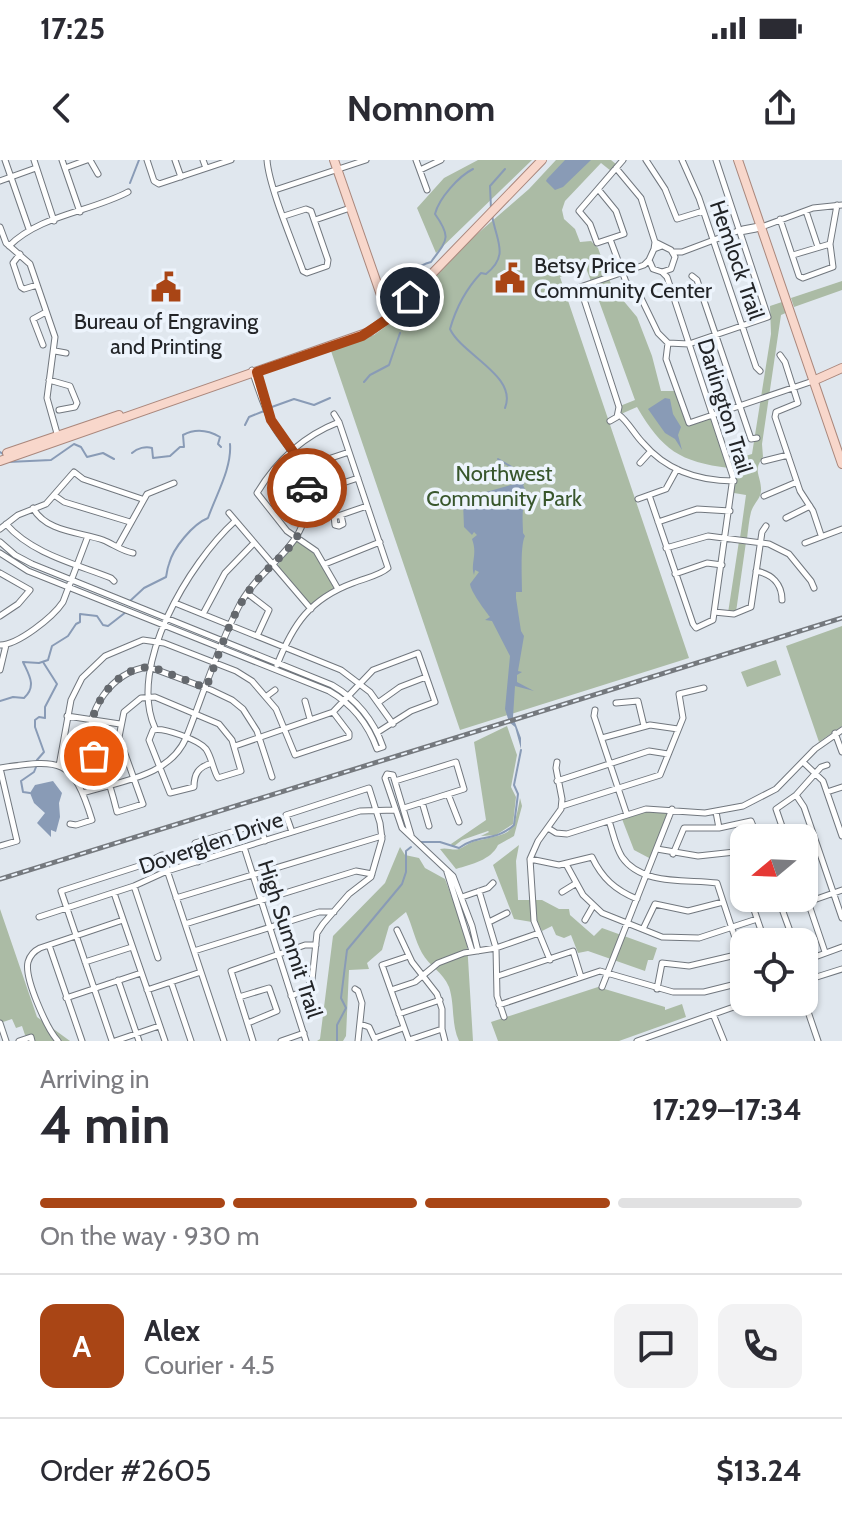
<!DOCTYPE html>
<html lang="en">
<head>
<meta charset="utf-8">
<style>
	body { margin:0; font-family:Cabin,sans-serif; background:#f2f2f3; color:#2b2b33; height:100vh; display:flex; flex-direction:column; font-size:30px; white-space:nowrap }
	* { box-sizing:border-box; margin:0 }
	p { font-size:26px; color:#7c7c81 }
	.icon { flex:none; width:44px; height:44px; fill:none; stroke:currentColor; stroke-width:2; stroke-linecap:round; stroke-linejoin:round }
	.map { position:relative; height:881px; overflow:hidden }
	.side { display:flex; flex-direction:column; background:#fff; flex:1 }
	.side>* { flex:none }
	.needle { width:52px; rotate:251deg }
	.buttons { position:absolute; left:730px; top:664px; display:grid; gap:16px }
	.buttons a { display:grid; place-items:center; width:88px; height:88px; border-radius:16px; background:#fff; box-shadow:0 2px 6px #0004; font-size:40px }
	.pin { position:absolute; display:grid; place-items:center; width:68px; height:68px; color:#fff; margin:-34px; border:4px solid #fff; border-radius:50%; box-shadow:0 2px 8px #0007 }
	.courier { position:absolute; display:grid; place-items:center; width:80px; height:80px; margin:-40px; border:6px solid #a94515; border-radius:50%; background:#fff; color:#222; box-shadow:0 2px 10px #0007 }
	.head em { font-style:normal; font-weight:700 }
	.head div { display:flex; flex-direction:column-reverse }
	.head { display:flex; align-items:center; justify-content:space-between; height:136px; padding:0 40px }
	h1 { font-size:52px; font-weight:700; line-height:60px }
	.bar { display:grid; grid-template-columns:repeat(4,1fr); gap:12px 8px; align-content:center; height:96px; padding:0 40px }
	.bar i { height:10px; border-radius:6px; background:#e1e1e2 }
	.bar .active { background:#a94515 }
	.bar p { grid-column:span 4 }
	.line { display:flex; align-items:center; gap:20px; padding:0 40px; border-top:2px solid #e1e1e2 }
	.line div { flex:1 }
	.round { display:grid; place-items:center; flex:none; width:84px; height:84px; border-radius:16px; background:#f2f2f3 }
	.status { display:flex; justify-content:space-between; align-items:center; height:56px; padding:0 40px; background:#fff; direction:ltr }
	.status svg { height:22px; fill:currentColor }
	header { display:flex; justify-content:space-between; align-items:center; height:104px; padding:0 40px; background:#fff; font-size:36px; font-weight:700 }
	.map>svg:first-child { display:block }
	.green { fill:#abbba5 }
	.water { fill:#899bb6 }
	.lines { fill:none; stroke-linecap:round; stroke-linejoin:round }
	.stream { stroke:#899bb6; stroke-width:2 }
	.minor-casing { stroke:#71777e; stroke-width:7 }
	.major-casing { stroke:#aa877c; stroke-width:10 }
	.minor { stroke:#fff; stroke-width:5 }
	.major { stroke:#f8d7cb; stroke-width:8 }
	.rail-casing { stroke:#75797e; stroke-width:5 }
	.rail { stroke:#edf4fc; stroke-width:2; stroke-dasharray:6; stroke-linecap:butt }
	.done { stroke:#64686d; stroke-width:8; stroke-dasharray:0 14.4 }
	.route { stroke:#a94515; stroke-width:10 }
	.labels { text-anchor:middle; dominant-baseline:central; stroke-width:7; stroke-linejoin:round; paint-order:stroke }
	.street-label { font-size:22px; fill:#222427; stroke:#edf4fc }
	.poi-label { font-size:22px; fill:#222427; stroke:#edf4fc; text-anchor:start }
	.park-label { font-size:22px; fill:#38562c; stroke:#edf4fc }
</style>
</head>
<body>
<div class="status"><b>17:25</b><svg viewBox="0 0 49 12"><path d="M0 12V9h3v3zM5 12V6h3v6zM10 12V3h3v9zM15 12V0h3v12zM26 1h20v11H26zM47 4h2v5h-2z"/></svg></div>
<header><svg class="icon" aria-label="back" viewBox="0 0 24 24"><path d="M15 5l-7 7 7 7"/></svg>Nomnom<svg class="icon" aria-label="share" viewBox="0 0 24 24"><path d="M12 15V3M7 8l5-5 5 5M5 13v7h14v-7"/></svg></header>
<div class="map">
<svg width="842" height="881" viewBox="0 0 842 881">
	<rect width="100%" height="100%" fill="#e0e7ee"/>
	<path class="green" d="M478,0H532L436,93L417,48L444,18Z
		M556,0H611L617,5L611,11L601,3L565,41L562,50L564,59L575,69L580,82L591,81L598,88L612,127L637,157L652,196L661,231H675L687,265L711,257L729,308C680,302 662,290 637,247L621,254L620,246L635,240L595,130L582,134V129L592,124L586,108L560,117L689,498L460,570L331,191L374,175L397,158L469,81L529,29Z
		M842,121V130L794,147L791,138Z
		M785,141L788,152L781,155L762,284L763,297C753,311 760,314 761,328C762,338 754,342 751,352C749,360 748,370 747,379L740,378L746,335L734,333V312L728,295L740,291L742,297L752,294L771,174L770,146Z
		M297,380L317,395L335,428L310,445L277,406Z
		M739,381L746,382L736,452L728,453Z
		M842,466V566L819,582L786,486Z
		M776,500L781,515L747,527L741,512Z
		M507,566L517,595L511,627L516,637L513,664L496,675L481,676L489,672L488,671L462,680L453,687L451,684L486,660L474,582Z
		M520,638L522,646L514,676L498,685C491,700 472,704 456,709L440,689C447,687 453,691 459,689C465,687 469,682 476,681C512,672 513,677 520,638Z
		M647,651L669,652L651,699L634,690L622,659Z
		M519,685L516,701L518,740H542L559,749H569L570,755L594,776L602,768L657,788L653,800H648L645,811L588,791L578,793L571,775L564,778L556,775L552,766L542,771L538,763L514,759L493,705Z
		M400,687L405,695L419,698L425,708L445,719L464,770L467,782L473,881H459C451,864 455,845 449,827C443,812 429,806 422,793C415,780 412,765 406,752L389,766L382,790L367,803L369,809L349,810L346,876L343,881H317L320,879L333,776L385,723Z
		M0,749L37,857L70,881H35L31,875H25L22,866L16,868L12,859L0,863Z
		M598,827L665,847V850L682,844L686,857L619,881H498L491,862Z"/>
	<path class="water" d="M565,0H591L563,27L555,30L546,21L547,19Z
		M665,238L670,239L673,254L681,267L678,275L682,290L675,279L665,273L648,249Z
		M521,322C529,333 525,339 523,350C522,357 523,366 523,373L525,376C520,385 522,419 522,432H516V438L521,471L524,476L518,511L522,512L517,515V522L534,531L515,526L513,557L521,578V589L515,567L509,562L505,549L510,496L492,461L485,460L490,457C484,449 471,432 470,424L479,412L475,410L474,415C470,403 478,395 472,379L477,375L474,372L472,375L464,367L463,342L465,338Z
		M53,621L62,633L59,643L60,657L56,672L51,670V677L37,663L45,653L34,643L30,633L35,625Z"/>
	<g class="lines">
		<path class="stream" d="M130,23L139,0
			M491,49L490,26L505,9
			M492,55C496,81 510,95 486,114L481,113C466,129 456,148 450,169C462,195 518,216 505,248
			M400,130C405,117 418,105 431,102C447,80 452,78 435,54C439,38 459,16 473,9
			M364,222L370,215L389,205L400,173
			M269,248L294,239L314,245L330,238
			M245,265L249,257L264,251
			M0,292L3,294
			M132,293C137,288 146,286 152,288L153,298L170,296L180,287H184L183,275C196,268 208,270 220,277L218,284L221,287
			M498,299L525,315L523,324
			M8,302L51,300L74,284L81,287L87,297L103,293L114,299
			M130,441L144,428L166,417C167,413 167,409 169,404C173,388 193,364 208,358C216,335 232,308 230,284
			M0,541L13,537L24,538C37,526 29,515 23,502L39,503L48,500L52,486L68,476L76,464L80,462V454L97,456L103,465L108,466L126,452
			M37,600L44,592L35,567V560L39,557L45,558V547L57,524L43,502
			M30,633L23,632L21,621L34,612L36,607
			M419,682H440L459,688C477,674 496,682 514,665L518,634L514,625L521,590
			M337,881V865L346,848L341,838L347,790L402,724L406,712V691L411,687"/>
		<g class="minor-casing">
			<path id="minor" d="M5,0L29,69
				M34,0L54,61
				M62,0L80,52
				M90,0L98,14
				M147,0L154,21L159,24L231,0
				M175,0L181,17
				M203,0L206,8
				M267,0C269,27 293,83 303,111L307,113L327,106L328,100L311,51L306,49L284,56
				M416,0L427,30
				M646,0L665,29L677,59L703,51
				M682,0L699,38L756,207L760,211
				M65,8L87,0
				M616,8L641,38L655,82L654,89
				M420,10L441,0
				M0,21L36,8
				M598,29L616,51L624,74L597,83L590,64L579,51L623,0
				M275,30L366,0
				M806,51L818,87
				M780,59L799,116L803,118L833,107L830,84L837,45
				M315,60L350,48
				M0,67L6,83L30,104L55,177L47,238L58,277
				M740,72L756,69L813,48L842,45
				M610,79L626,122L641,138L658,173L668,183L689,184L768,157L716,0
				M655,82L671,90L675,97L671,109L662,112L653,109L649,100L654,89L662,86
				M9,86C40,55 90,52 128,32
				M673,92H682L743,69L759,66
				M20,94L13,103L21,127L24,129L37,125
				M793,95L830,84
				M692,116L697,120L751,279L757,278
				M668,183L666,199L689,263L813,221
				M43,185L33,159L46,152
				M55,191L66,193
				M780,195L785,202L798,243L776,252L775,257L800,331L813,351L821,375
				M257,212L263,232
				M49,220L70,226L77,243L75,247L59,250
				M618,254C628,261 634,274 643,283C666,310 699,321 734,321
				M610,261L617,257L619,247L580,127L644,105L649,100
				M349,292L331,298L340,324L358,318
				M764,301L788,295
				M640,303L650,292
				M296,331L307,326
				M54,335L64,342L130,362
				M649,335L693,464L696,468L713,460L733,317L667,117L662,112
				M764,336L797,322
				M638,339L666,329L677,309
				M33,348C46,372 80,372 103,380C113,384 122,391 133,393
				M306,351L338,356L367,346
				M229,353L311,449
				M334,356L335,365L339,366L343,364L341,355
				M786,358L810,346
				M658,362L697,349L730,351
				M6,364C32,394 76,404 111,418L114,421
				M0,369L18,355L46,344L74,312L83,319L142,339
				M0,382L15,395L32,404L332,525C356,539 374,561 383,587
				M805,383L842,369
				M118,386L147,334L174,323
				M666,388L708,376L769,384L789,394L811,421L814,428
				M0,393L28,411L329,531C352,544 368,564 377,589L383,587
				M325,404L380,382
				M756,411C772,414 782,424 782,440
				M0,413L30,430L18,444L0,456
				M675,414L707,403L722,405
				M338,429L316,391L287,371L257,333C277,300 303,276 339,262
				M247,433L269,450L257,476
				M175,443L341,510L370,532L393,564
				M714,452L734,454L751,447L762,372L766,366
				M203,454L225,413L254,383
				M0,485C18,485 53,457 63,442L88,376
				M277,505C293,464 310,439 353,423C365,418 379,416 388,408L339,262L334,254
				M0,510L6,485
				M267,536L275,530
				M305,541L310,559
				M379,542L400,527L426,517
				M616,543L638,541L644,566
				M595,550L594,556L627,655
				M67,556L120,564
				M155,568C127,506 189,403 235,361
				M835,573L842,592
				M602,578L650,565L678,569
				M235,586L333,552L373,510L418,493L435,542L411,551L378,572
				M803,602L823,621L842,676
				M212,603C198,607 194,614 194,627L170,633L149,580L153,570C163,567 199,580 206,589C212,598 213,610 218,618L241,611L232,580L219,564L155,537L141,538L124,552L119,577L143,644L117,652C114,640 111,627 106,616C102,607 94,599 91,589C83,553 112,510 149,507L211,530L232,540L243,549L257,571L272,617
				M59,606L71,540L82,518L105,496L143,480L164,483L236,511L252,521L276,549L295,595L349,577V573L333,552
				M0,608C61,599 73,598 92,660L76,665L70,664
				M395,621L456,602L464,629L404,648
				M557,621L649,591L668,594
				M827,632L842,627
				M83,633C120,621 169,617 186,578C203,535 217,489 238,448C261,401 316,387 306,325C303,300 286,287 274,267C265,250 258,229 252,210
				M448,634L459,662
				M796,635L804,647L842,758
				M422,642L429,666
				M562,646L660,615L683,558L679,534L704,528
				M716,652L719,668
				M609,661C613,672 615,686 622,697C642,726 687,719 717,723L744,805
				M548,668L556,673L567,674L646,649L705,653L743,646L776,629L815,589L842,570
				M411,675L393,615L387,614L385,618L402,668L453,716L472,766L478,791
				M786,678L776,649L796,635L821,607L827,605
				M0,686L17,681L0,608
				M244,687L306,881
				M657,689L698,696L744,691
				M735,693L744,720
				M673,694L684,668H719L751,661L758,678
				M530,699L559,705L592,697C602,718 615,730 637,739
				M198,702L193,687L195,683L255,665L260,666L265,681
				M566,704L583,735L602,753L662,777L699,778L757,759
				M447,712L472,791
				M134,726L158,798
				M804,730L825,792
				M479,731L496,788L497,836L504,857
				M562,732L575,724
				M114,733L165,881
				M462,737L488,728L493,723
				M176,738L382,676
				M750,738L765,782
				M778,738L794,782
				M808,742L842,730
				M39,757L134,726L167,711L360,651L395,650
				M585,760L593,746
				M489,762L507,753
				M185,764L356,711L372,714
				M643,769L655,744L688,751L723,742
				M397,770L412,802L437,834L442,849V869L445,881
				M49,785L82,881
				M194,791L319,752H334
				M409,796L382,805L409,881
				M550,800L534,761L530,699L538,681L561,649L562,639L556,608L557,602
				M804,801L842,787
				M85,802L132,787
				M498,816L573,791L581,817
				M118,820L139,881
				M804,821L842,809
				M171,822L191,881
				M602,827L672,649
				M355,829L358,831L362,843L358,881
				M657,829L662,803L689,806L740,794
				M147,830L201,812
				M391,830L415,822L438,803L464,793L496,788L539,773
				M291,836L306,830L312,820L317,773L323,764L349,734L371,717L382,679L380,663L369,628L286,655L292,672
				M239,837L269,828L277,851L248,863
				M66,838L141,813
				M804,840L818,881
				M499,845L600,811L673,832H704L744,822
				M399,854L440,840
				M713,854L724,881
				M0,863L6,881
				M360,864L369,867L375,880
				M375,878L403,868
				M409,880L442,869
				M19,881L31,877L32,881
				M58,881C47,869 24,818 28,802C30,795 34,791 40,788L123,760
				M112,881L61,731L142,705L162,695L224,881
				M115,881L159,866
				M253,881L231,811L305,785H316
				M281,881L304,873
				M637,881L748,842"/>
		</g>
		<g class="major-casing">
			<path id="major" d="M334,0L389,158
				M738,0L842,304
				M813,221L842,208
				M7,293L119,255
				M0,301L369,172L392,155L542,0"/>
		</g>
		<use href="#minor" class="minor"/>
		<use href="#major" class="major"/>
		<g class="rail-casing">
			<path id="rail" d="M0,719L842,458"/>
		</g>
		<use href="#rail" class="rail"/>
	</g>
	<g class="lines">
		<path class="done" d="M94,596C79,559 111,506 152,507L206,528C218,498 227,464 245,437C271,394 311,390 307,328"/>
		<path class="route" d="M307,328L299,300L271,260L257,212L362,176L389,158L410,137"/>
	</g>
	<defs>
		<g id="civic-bare" transform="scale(2.4)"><path d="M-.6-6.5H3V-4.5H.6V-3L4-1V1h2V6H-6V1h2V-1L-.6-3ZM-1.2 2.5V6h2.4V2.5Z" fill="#a94515" stroke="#edf4fc" stroke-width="2.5" paint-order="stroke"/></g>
	</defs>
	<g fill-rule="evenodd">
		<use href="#civic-bare" x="510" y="118"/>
		<use href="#civic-bare" x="166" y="127"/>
	</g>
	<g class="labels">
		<g class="street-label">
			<text transform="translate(737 100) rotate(71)">Hemlock Trail</text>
			<text transform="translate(725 246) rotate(73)">Darlington Trail</text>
			<text transform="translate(211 683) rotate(-19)">Doverglen Drive</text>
			<text transform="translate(290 779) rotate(72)">High Summit Trail</text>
		</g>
		<g class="poi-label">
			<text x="534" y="105">Betsy Price<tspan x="534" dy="25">Community Center</tspan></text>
			<text x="166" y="161" text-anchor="middle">Bureau of Engraving<tspan x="166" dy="25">and Printing</tspan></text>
		</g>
		<g class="park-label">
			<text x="504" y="313">Northwest<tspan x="504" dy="25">Community Park</tspan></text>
		</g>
	</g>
</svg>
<div class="buttons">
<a><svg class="needle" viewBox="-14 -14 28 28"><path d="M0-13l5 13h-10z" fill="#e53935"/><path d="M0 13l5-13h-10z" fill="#7c7c81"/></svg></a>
<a><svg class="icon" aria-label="locate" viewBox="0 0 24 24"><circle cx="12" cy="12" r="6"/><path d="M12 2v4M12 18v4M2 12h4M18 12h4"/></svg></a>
</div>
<div class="pin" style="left:94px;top:596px;background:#ea580c"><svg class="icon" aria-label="bag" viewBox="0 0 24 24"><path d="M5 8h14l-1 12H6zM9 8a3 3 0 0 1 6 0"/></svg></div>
<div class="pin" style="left:410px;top:137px;background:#1f2937"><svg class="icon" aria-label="home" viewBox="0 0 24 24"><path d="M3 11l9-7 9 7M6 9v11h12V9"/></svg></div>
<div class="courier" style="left:307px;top:328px"><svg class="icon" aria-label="car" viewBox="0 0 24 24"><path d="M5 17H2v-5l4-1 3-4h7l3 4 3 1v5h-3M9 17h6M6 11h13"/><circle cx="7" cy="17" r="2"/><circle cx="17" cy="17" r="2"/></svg></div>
</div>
<section class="side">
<div class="head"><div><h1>4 min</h1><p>Arriving in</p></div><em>17:29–17:34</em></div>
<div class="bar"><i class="active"></i><i class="active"></i><i class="active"></i><i></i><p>On the way · 930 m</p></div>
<div class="line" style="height:144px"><b class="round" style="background:#a94515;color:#fff">A</b><div><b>Alex</b><p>Courier · 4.5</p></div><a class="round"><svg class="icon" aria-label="chat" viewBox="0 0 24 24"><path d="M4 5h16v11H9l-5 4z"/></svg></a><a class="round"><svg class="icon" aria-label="phone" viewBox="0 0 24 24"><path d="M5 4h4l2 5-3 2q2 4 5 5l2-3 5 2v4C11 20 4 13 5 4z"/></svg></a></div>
<div class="line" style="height:104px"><div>Order #2605</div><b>$13.24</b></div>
</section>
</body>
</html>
